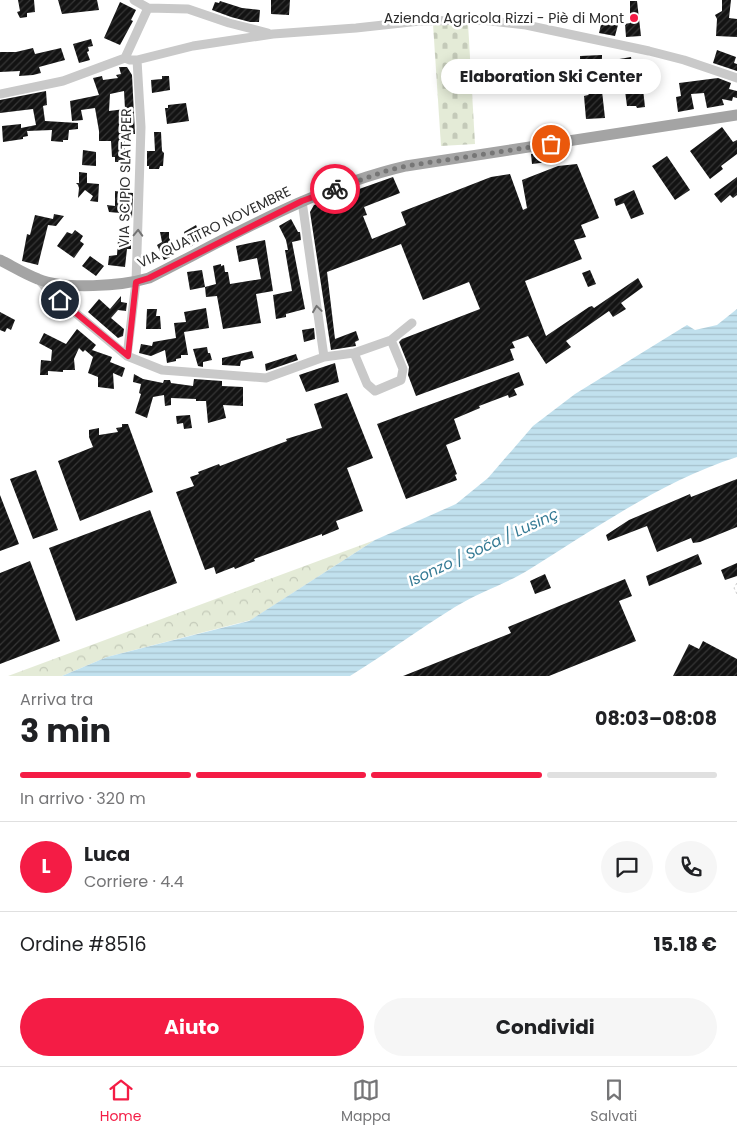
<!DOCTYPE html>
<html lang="it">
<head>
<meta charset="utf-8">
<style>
	body { margin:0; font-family:Poppins,sans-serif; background:#f6f6f6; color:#202124; height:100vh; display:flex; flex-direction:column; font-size:19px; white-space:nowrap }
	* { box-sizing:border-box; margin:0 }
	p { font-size:16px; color:#757577 }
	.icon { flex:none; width:28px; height:28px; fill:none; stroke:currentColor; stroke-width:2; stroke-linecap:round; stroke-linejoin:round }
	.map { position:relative; height:676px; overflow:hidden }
	.panel { display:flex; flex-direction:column; background:#fff; flex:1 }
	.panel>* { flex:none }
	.pin { position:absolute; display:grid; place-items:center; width:42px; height:42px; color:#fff; margin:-21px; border:2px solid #fff; border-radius:50%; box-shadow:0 1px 5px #0007 }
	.courier { position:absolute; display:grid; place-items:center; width:50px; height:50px; margin:-25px; border:4px solid #f41c45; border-radius:50%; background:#fff; color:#222; box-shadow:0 1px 6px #0007 }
	.bubble { position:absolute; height:35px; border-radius:18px; background:#fff; box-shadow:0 2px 12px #0003; font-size:16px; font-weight:700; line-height:35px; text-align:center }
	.headline em { font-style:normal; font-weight:700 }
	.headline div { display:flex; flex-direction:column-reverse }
	.headline { display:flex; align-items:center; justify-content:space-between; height:85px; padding:0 20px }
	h1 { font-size:32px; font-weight:700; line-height:38px }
	.bar { display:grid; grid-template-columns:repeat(4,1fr); gap:8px 5px; align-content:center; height:60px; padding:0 20px }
	.bar i { height:6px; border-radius:4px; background:#e0e0e0 }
	.bar .selected { background:#f41c45 }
	.bar p { grid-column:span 4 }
	.line { display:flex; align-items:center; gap:12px; padding:0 20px; border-top:1px solid #e0e0e0 }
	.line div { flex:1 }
	.round { display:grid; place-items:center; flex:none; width:52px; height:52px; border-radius:26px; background:#f6f6f6 }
	.button { display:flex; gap:10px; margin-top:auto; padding:10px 20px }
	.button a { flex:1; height:58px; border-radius:30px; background:#f41c45; color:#fff; font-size:20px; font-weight:700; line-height:58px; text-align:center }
	.button a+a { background:#f6f6f6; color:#202124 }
	.dock { display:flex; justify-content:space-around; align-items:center; height:70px; border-top:1px solid #e0e0e0; background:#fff; font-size:14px; color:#757577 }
	.dock a { display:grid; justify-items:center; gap:2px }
	.dock .selected { color:#f41c45 }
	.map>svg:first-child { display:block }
	.forest { fill:url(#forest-crowns) }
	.cemetery { fill:url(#cemetery-stones) }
	.water { fill:url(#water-rules) }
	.building { fill:url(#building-hatch); fill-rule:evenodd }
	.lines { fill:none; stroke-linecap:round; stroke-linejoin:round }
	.path { stroke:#c9c9c9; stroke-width:1; stroke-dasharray:2.5 2.5; stroke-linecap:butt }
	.minor { stroke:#c9c9c9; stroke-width:9 }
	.major { stroke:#a4a4a4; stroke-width:11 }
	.oneway { stroke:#737373 }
	.done { stroke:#767676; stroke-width:5; stroke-dasharray:0 9 }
	.route { stroke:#f41c45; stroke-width:6 }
	.poi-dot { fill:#f41c45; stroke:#fff; stroke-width:2 }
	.labels { text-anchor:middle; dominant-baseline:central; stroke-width:5; stroke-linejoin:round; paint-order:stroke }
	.poi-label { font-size:14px; fill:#2c2c2c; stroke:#fff; text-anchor:end }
	.street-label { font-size:14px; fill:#2c2c2c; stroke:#fff }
	.water-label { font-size:15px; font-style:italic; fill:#347a94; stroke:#fff }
</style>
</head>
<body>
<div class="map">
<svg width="737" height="676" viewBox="0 0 737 676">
	<defs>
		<pattern id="forest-crowns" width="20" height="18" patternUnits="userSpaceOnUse" patternTransform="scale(1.25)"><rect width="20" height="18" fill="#e4ebd7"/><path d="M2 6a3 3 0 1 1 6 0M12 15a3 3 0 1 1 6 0" fill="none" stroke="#c4cab9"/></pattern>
		<pattern id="cemetery-stones" width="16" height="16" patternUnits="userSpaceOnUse" patternTransform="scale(1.25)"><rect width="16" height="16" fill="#e4ebd7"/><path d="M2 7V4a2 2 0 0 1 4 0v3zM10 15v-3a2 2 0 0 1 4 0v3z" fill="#c4cab9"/></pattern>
		<pattern id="water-rules" width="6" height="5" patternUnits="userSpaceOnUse" patternTransform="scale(1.25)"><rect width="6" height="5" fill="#c1e1ee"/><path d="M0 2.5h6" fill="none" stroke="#a6c1cc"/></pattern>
		<pattern id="building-hatch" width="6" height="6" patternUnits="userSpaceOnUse" patternTransform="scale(1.25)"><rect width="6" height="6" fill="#131313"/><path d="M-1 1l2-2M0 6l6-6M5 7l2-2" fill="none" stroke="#363636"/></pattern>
	</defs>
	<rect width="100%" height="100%" fill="#fff"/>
	<path class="forest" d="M375,540L251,620L107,657L62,676H8Z"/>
	<path class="cemetery" d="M468,23L475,144L441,146L433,24Z"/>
	<path class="water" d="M737,309V457C662,481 596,528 530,569C506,584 479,592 455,607C419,629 386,654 350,676H62L107,657L249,621L375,540L456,504L488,478L533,426L575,394L687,325L695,330L717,325Z"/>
	<path class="building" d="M18,0H34L35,12L27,13V17L20,18L17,12L20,11Z
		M58,0H97L99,10L62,14Z
		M271,0H290L289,15L271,14Z
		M722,0H731L729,18L737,19V37L716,36L717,19L715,15L722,11Z
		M220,1L242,8L260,10L259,22H250L231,17L212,10L215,2L219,3Z
		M630,1H637L641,36L626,37L625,24L630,23Z
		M120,2L136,10L131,20L133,21L120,45L104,38Z
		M603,16L615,18L614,25H618L615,36L599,33Z
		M91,39L93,46L88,47L89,51L87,52L90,60L79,63L73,44Z
		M33,48L35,54L61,48L65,60L39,67L41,73L33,75L19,76L20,71L0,72V52H16Z
		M717,50L736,57L734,63L737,64V71L713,63Z
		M602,55V62L631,57L634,76L614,80L612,70L580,71V56Z
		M119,67H127L132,75L135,134H125V162H115V157H112L111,141H99V131L95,108L81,110L83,120L72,121L70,101L99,95L93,78L102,76L103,80L118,78L116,75L121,74ZM124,91L125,109L109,111L110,94Z
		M162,76H169L170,90L152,93L151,80L162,79Z
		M718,78L731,83L729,89L737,91V98L733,97L732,101L722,99L724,105L707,108L704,93L691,94L694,109L678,112L676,97L681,96L679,83Z
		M643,89L645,107L637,108L636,106H627L625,91Z
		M46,91L47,105L43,106L45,121L78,123V129L69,130L68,140H63V142L51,141L52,130L27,131L28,136L23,137V139L3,142L2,126L21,124V128L36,125L33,109L0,113V100Z
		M602,91L605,118L586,119L584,96L588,95L590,93Z
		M186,103L189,121L167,124L165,108H168V105Z
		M722,127L733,142L737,140V154L721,166L723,169L710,179L690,151Z
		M154,132H161L162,151L164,153L163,166H160L159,169H149V166H147V151H155Z
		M83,150L96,152V166L82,165Z
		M555,151L556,161L532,164L531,154Z
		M667,156L690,190L675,200L652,166Z
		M577,164L599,218L581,225L586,237L574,240L582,259L525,281L546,336L589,307L592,306L594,308L638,278L643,287L621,303L626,309L613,317L609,311L566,341L571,347L546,364L528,336L512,342L515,348L510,349L514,360L416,396L408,375L409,367L399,342L402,339L480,309L469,282L423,300L401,244L327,272L335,339L356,331L359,340L355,342L356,346L331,350L310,212L314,205L393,177L400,193L364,207L367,215L363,216L372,239L406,225L401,212L491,177L510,174L523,210L527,208L522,180L558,166Z
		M79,172L87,173V183L99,184L98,202L90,201L93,196L85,190L78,198L79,188L78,185L76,183H79Z
		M737,177V195L733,198L730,195L721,203L714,194Z
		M634,190L644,214L631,219L624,203L616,206L614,199Z
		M115,191L133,193L132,218L120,217V213L109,212L107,205L115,206Z
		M54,214L64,216L56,226L48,225L38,265L22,261L27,234L30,235L35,215L53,219Z
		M291,219L298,232H300L301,240L292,242L305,309L286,314V317L276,319L273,295L292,291L285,250H288L286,240L279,226Z
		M196,225L202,239L190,247L184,232Z
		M75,230L83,236L80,241L84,244L74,258L57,246L67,232L72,234Z
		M160,232H169V238L175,249L174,250L176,254L164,260L157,245L162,242Z
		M118,240H131V249H127L125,267L108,265L109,256L117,255Z
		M265,240L273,291L256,294L261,323L223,329L217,296L206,297L205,287L216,284L213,266L221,264V266L224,265L225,272H228L230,284L261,279L257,258L239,262L236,246Z
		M90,256L104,266L96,276L82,266Z
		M202,270L205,287L190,290L187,272Z
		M590,270L596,284L588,287L582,273Z
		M121,296V302L127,303L126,311L118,310L111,318L124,329L123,336L118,338L88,312L99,299L110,309Z
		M206,308L209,328L184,332L188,355H181V358L176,359V361L167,363L165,350L151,356L139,353L141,344L152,346L153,342L176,338L174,323L186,322L184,312Z
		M147,309H157L156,316H160L161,329H146Z
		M0,312L15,320L11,330L7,328L5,332L0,330Z
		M314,328L315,339L304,342L302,330Z
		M77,329L96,345L92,350L112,357L110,362L125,368L122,377L113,373L114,389L98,387V377L88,373L93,357L85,350L83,352L79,348L74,359L75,370H63V372L48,371V375H40L41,360L51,361L52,350L39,343L44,333L66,344Z
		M207,347L208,353H210L212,360L203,362V367L198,366L193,349Z
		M252,351L254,358L241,361L240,366L222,365V358Z
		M296,354L298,360L266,371L265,364Z
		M335,363L339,382L306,392L299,375Z
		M519,372L524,385L514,389L517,395L509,398L508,395L479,406L480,408L454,419L461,439L446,445L457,474L455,475L457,480L406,499L377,424Z
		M134,374L143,379L163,383L164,380H170L171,383L193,386L194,379L222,381V386L243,387V406L223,405L226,418L208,423L206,401H196V399L171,398V405L165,406L164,395L153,397L147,418L135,413L141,394L139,393L141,384L133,382Z
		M347,393L373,458L347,468L363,511L336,521L339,529L322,536V534L254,559L255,561L235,569L234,567L216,574L214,567L205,570L176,492L194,486L190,477L199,474L198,472L219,464L220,466L287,441L286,439L322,428L314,404Z
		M190,415L192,428L184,429L183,423L177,424L176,416Z
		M122,424H128L153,492L80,521L58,461L93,447L89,437V430L99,428V435L118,432L116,428L122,427Z
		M36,470L58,530L33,539L10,479Z
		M737,479V527L700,542L693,543L691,538L657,552L647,526L608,541L606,535L629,520L690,494L691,497Z
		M0,495L19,544L0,551Z
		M150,510L177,583L76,621L49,548Z
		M698,554L702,564L649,586L646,576Z
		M30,561L60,641L0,664V573Z
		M737,563V576L725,580L721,570Z
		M545,574L551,588L535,594L530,581Z
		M625,579L632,596L619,601L636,641L549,676H403L511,633L508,627Z
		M703,641L737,659V676H673L689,644L699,649Z"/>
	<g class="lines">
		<path class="path" d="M737,583L734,588L737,594"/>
		<path class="minor" d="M134,0L148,8L188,9L229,23L268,33
			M125,58L148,8
			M0,94L63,81L125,58L130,60H137L193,46L273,34L356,28L420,21L482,20L526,25L649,51L684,60L737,78
			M302,201L324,357
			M39,280L47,289L127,356L162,370L266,378L324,357L354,353L391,340L412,323
			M354,353L367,384L375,391L401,380L403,369L391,340
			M127,356L136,282L141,127L137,60"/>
		<path class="major" d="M0,260C12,266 25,274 38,279C64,290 122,286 149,278C232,236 315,187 406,166L737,115"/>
	</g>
	<defs><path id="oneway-chevron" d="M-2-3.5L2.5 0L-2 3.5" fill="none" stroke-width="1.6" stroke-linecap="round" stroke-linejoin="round" transform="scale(1.25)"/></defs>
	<g class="oneway">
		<use href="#oneway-chevron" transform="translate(138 233) rotate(-88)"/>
		<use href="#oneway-chevron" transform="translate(317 309) rotate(-98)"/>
	</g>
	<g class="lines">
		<path class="done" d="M335,189L386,171L406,166L551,144"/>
		<path class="route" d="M60,300L128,356L136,282L149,278L302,201L335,189"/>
	</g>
	<circle class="poi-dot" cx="634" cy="18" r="5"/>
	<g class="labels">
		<g class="poi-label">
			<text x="624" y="18">Azienda Agricola Rizzi - Piè di Mont</text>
		</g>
		<g class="street-label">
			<text transform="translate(125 178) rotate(-89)">VIA SCIPIO SLATAPER</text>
			<text transform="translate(214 227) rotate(-26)">VIA QUATTRO NOVEMBRE</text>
		</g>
		<g class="water-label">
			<text transform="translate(483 547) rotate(-25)">Isonzo / Soča / Lusinç</text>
		</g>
	</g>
</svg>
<div class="pin" style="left:551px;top:144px;background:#ea580c"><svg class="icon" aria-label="bag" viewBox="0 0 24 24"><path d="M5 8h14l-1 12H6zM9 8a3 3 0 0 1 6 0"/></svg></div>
<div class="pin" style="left:60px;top:300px;background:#1f2937"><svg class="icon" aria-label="home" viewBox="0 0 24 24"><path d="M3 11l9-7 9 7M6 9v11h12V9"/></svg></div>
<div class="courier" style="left:335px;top:189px"><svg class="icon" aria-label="bike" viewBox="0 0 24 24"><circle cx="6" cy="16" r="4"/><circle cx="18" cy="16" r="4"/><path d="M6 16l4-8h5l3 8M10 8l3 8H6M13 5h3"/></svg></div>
<div class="bubble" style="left:441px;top:59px;width:220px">Elaboration Ski Center</div>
</div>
<section class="panel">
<div class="headline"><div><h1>3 min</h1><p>Arriva tra</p></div><em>08:03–08:08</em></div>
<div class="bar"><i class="selected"></i><i class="selected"></i><i class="selected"></i><i></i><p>In arrivo · 320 m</p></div>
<div class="line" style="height:90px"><b class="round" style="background:#f41c45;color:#fff">L</b><div><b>Luca</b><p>Corriere · 4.4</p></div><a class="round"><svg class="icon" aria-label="chat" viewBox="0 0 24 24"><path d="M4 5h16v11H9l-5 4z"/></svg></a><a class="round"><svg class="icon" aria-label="phone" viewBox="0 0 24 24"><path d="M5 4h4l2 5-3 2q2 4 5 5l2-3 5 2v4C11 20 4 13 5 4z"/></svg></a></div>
<div class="line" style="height:65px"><div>Ordine #8516</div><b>15.18 €</b></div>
<div class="button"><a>Aiuto</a><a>Condividi</a></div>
</section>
<nav class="dock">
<a class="selected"><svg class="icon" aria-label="home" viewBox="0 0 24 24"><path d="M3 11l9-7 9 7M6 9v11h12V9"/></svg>Home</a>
<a><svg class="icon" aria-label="map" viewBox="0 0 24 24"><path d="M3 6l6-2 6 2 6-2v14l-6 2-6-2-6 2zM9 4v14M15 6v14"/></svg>Mappa</a>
<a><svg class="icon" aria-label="saved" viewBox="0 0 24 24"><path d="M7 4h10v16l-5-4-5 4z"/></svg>Salvati</a>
</nav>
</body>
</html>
